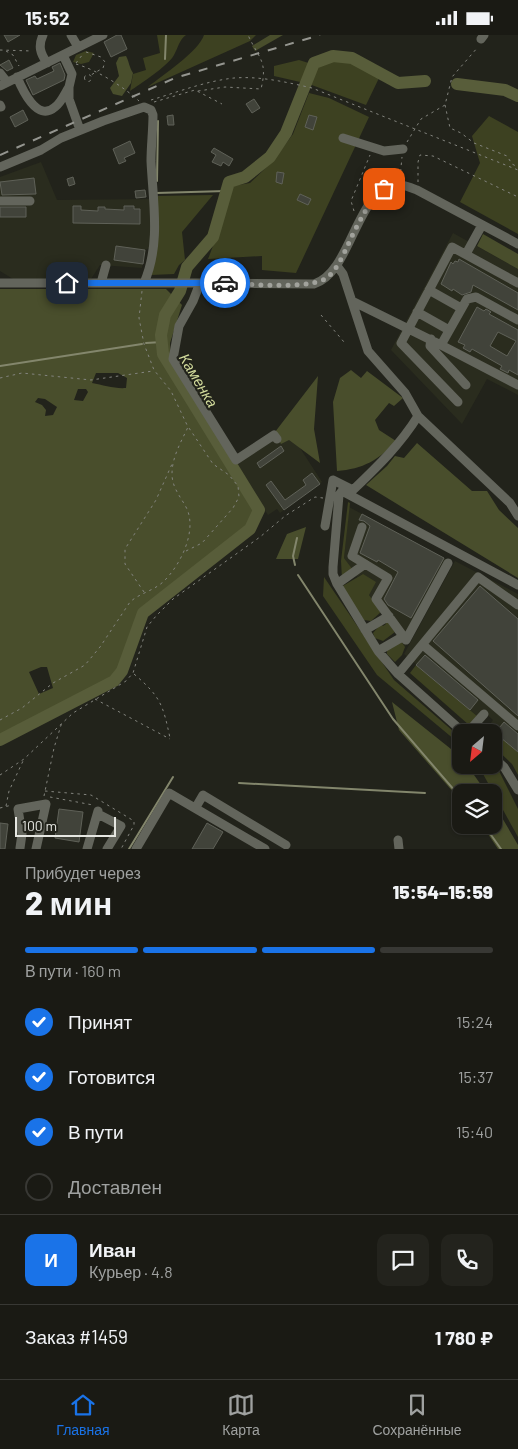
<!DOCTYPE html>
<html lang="ru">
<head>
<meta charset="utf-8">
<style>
	body { margin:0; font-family:Barlow,sans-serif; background:#23231d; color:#f1f3f6; height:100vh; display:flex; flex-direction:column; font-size:19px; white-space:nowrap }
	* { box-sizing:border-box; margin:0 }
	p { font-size:16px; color:#9fa1a0 }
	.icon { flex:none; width:28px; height:28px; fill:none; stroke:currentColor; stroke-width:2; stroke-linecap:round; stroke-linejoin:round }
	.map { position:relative; height:814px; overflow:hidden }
	.drawer { display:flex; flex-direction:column; background:#1a1a14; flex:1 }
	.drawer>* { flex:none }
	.needle { width:32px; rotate:208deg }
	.buttons { position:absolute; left:452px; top:689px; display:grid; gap:10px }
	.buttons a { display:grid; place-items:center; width:50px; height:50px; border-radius:10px; background:#1a1a14; box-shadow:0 1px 4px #0004,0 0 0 1px #383834; font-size:25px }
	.scale { position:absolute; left:15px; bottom:12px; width:101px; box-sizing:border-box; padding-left:5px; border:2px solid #e6e7e2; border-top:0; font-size:14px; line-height:18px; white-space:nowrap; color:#e6e7e2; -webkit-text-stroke:4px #22231b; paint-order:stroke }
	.pin { position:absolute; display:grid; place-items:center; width:42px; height:42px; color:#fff; margin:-21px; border-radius:10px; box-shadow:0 2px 8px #0006 }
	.courier { position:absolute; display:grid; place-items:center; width:50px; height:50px; margin:-25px; border:4px solid #1a73e8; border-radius:50%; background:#fff; color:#222; box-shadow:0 1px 6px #0007 }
	.headline em { font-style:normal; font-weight:800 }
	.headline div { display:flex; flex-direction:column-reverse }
	.headline { display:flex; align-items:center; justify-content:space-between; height:85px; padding:0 25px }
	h1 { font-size:32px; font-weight:800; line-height:38px }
	.bar { display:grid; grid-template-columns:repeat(4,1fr); gap:8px 5px; align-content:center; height:60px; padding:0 25px }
	.bar i { height:6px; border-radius:4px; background:#383834 }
	.bar .active { background:#1a73e8 }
	.bar p { grid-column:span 4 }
	.line { display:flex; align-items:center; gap:12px; padding:0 25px; border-top:1px solid #383834 }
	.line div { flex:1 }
	.round { display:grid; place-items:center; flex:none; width:52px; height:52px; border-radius:10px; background:#23231d }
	ol { padding:0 25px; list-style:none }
	li { display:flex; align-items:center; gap:15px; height:55px }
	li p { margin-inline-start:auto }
	li .icon { padding:5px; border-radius:50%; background:#1a73e8; color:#fff; stroke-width:4 }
	li:last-child { color:#9fa1a0 }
	li i { width:28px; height:28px; border:2px solid #383834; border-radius:50% }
	.status { display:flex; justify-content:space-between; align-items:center; height:35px; padding:0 25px; background:#1a1a14; direction:ltr }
	.status svg { height:14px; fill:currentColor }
	.menu { display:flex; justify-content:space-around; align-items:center; height:70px; border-top:1px solid #383834; background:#1a1a14; font-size:14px; color:#9fa1a0 }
	.menu a { display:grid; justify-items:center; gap:2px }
	.menu .active { color:#1a73e8 }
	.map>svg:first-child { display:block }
	.built { fill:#2a2c1e }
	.green { fill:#3d4121 }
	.forest { fill:#494e2c; fill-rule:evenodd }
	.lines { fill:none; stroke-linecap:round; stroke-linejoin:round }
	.stream { stroke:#83866c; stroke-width:2 }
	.river { stroke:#585d3a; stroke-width:12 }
	.building { fill:#41433a; stroke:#5f6158; fill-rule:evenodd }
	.path { stroke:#83847e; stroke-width:1; stroke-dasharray:2.5 4; stroke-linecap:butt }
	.minor { stroke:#63655c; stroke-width:9 }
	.rail { stroke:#94958f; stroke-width:2; stroke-dasharray:9 9; stroke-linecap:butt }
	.done { stroke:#a1a29c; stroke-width:5; stroke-dasharray:0 9 }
	.route { stroke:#1a73e8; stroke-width:6 }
	.labels { text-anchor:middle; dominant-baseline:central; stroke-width:4.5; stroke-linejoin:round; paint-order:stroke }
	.water-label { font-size:15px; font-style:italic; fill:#d1da9b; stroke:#22231b }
</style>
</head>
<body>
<div class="status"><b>15:52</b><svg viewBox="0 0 49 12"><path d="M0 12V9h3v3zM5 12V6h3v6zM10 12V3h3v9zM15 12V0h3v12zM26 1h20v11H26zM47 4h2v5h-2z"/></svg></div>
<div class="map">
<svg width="518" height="814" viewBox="0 0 518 814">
	<rect width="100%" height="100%" fill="#22231b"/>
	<path class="built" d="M41,127L57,165L152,164V196L149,213L145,215L142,233L100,230L91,244H13L0,236V142Z
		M453,198L518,234V360L487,344L462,389L391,315Z
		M289,396L322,447L280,478L277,474L268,480L235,430Z
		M349,472L451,527L405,612L369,560L363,539L357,542L344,523Z
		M455,526L518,559V717L488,692L493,685L482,675L477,681L404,619Z"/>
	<path class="green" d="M157,0H186C179,5 178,13 174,20C168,31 140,49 130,56L133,39L146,35L143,23L160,18Z
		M204,0H256L250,6L148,52C163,40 199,16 204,0Z
		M86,16L94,18L89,27L81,29L73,27L76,20Z
		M331,23C353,26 362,28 379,43L366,70L309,49L274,41V31L299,25L315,30Z
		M309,58L329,63L369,82L296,238L262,235V221L208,224C218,200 223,175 233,151L250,148L273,126L293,99Z
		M489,81L518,97V199L460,167L480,128L472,101Z
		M213,160L182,197L185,225L179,230L174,239L151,240L155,161Z
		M348,467L350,468L344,523L353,535L342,544L341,526Z
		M363,539L376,547L369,560L381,577L371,586L364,585L341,552Z
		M324,542L394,645L461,703V710L377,640L323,561Z
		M387,586L395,597L383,606L375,603L373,598L381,589L383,591L386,589L385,587Z
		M401,606L405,612L402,620L395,627L387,619V614Z
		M416,630L477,681L469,690L410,638Z
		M488,692L518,717V740L512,729L494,712V698H481Z
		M478,730H492L499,736L518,774V802Z"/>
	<path class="forest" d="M270,0H283L255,16L252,11Z
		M126,21C129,26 129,32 133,38L131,48L122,61L113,59L110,53L119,41L116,28L119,22Z
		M483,199L518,219V234L477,211Z
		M0,254H166L182,270L170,308L171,325L259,473L247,491L139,575L115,641L0,701ZM96,338H118L127,343L126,353C115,354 103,350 92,348ZM78,354H86L88,357L83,366L74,365ZM38,363L45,364L57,372L53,380L45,381L46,375L42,370L35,367ZM41,632H47L53,653L39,659L29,637Z
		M351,335L361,343L367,336L403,363L394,371L389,368L375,385L379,395L396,406C379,425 363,434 337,436L333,367L340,343Z
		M318,341L314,394L320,428L289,405L281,409L275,397Z
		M417,408L472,456H487L499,475L518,493V543L366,450L387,431L395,421L404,423Z
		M306,492L298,524H276L287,499Z
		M392,667L461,722V730H467L486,757L461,758V766L399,695Z
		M494,769L518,810V814H498L482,790H494Z"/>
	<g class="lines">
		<path class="stream" d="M165,24L166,0
			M157,146L158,86
			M156,158L226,156
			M146,308L162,307
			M0,331L142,309
			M295,530L293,521L297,503
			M298,540L393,684L461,763
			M239,748L425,758
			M484,790L501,814
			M129,814L173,742"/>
		<path class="river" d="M457,49L505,55L518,61
			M0,705L114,646L122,636L143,578L250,494L259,475L163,319L161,300L165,280L180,256L187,232L213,202L229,147L245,142L270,122L286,98L314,28L333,21L352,23L398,48L425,46"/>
	</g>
	<path class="building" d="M4,0H20L8,7Z
		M117,0H121L127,14L111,22L104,7Z
		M9,25L13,33L7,36L0,30Z
		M60,28L65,40L64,45L33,60L26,45L35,41L37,44L54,36L52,32Z
		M254,64L260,73L252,78L246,69Z
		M23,75L28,85L15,92L10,82Z
		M173,80L174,90H168L167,81Z
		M309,80L317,82L313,95L305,92Z
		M130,106L135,118L124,123L126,126L119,129L113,114Z
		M214,113L233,124L229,131L223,127L221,131L212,127L216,120L211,117Z
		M277,137L284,138L282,149L276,147Z
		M73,142L75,149L69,151L67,144Z
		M34,143L36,159L2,160L0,147Z
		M145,155L146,162L136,163L135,156Z
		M300,159L311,164L308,170L297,165Z
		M73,171H81V175L98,176V172H105V174L124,175V171H134V174H140V189L73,188Z
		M0,172H26V182H0Z
		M116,211L145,215L143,229L114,225Z
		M459,224L518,258V275L473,250L471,257L462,260L453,254L452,256L441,249L451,227L453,229L455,226L458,227Z
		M477,272L484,276L486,274L491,277L489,279L518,295V340L509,335L508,338L500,334L502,331L472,314L470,317L463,313L465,310L458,307ZM498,297L516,306L507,321L490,311Z
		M281,411L284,416L260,433L257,428Z
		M312,438L320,449L284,475L266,450L271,446L285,465L306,450L303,445Z
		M362,479L444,523L411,583L388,570L384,564L398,537L378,525L377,527L360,518L370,491L364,486L359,485Z
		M480,551L518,584V681L433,606Z
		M425,620L478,665L470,675L416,630Z
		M504,687L518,699V717L495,698Z
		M59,774L83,777L79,807L55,803Z
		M0,788L8,789L5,814H0Z
		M207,788L223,797L213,814H192Z"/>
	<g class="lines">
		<path class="path" d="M0,15L32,16
			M6,16L13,20L19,31
			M86,17L101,22L105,27L103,33L91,40
			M76,28L83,19
			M76,29C97,35 124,52 139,66
			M84.5 43a3.5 3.5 0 1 1 7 0a3.5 3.5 0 1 1-7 0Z
			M198,56L225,52L261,54C268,26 259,24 248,0
			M151,65C178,57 206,46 234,43C260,41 286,47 312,53L518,135
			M154,67L195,55L222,69
			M445,70L450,93L461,98L474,108L507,121L512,129L518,132
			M407,107L421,84L445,70L452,42L478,12
			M400,143L402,122
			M418,147V127L420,120L433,121L518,162
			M354,176L351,166L370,120
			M321,280L344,307
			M0,343L22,338L91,345L153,336
			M186,516L202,508L233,473L239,462L238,451L229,440L213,429L189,393
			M144,557L125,529V514L156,465L172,429
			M134,639C161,662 163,670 170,703
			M95,664L170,704
			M0,685L22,673L53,648L85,630L100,612L130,567C140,558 153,556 163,547C180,531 197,497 187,474C181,462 172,453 172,439C172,422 181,407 188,392L171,356L154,335L144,309L139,283L142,256
			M0,740L24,724L73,678L126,646L133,638L147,592L156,581L173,564L260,502L285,481L315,462L323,463
			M45,756L91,760L134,786V790L121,814
			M44,761L54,713L62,687
			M50,762L93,770
			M6,771L9,756L23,726
			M0,773L12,770"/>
		<path class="minor" d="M43,0C38,11 40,18 47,28
			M71,0L78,12
			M481,4L484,0
			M63,20L72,39L69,52V64L80,95
			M0,38L7,47
			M17,42C22,54 37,88 55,72C61,68 65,58 69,52
			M0,51L103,0
			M0,70L1,72
			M343,103L384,116L403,114
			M0,132L41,115L61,103L103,86L144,72L151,75L153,80C153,95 151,111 151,126C153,167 161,209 144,248
			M0,166H30
			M466,219L482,190
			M337,231L343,239L368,316L405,358L418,381L510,468L518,481
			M0,248H216L314,249C353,237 356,150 399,150C405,150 412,153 417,155L518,209
			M101,248L106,230
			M200,248L193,266L179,291L173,324L236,425L274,400L277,404
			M429,255L461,273
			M352,266L441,310L518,350
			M417,277L449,295
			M431,304L430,311L466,350
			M441,310L467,264L476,262L518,285
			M458,367L401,308L452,212L518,248
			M325,491L333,445L353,455C377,432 400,410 418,381
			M362,492L352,521L388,543L376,564L406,605L448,528
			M337,549L365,529
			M365,595L389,581
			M423,610L518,691
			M378,616L404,601
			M398,639L478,542L518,570
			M464,698L398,639L378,616L337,549L333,539V532L339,460L342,456L518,550
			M467,698L484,679
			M494,723L504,732L518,755
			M196,772L203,760L286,810
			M98,779L121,791L107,814
			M398,805L399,814
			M20,813L22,799L18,774L46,769L36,814
			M87,814L98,776
			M136,814L169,758L265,814"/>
		<path class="rail" d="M0,120L175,43L320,0"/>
	</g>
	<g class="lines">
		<path class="done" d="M225,248C247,249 313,255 328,242C341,230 347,210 355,195C363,180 370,165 384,154"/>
		<path class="route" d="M67,248H225"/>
	</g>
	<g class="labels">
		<g class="water-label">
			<text transform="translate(199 345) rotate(59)">Каменка</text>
		</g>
	</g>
</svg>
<div class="buttons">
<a><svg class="needle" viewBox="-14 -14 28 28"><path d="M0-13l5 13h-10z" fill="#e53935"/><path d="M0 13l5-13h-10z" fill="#9fa1a0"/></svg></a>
<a><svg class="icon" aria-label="layers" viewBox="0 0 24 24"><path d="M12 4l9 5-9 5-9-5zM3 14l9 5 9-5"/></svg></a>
</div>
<div class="scale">100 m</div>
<div class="pin" style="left:384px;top:154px;background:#ea580c"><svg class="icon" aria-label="bag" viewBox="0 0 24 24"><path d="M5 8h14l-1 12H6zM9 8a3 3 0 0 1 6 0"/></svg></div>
<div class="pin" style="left:67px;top:248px;background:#1f2937"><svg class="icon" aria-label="home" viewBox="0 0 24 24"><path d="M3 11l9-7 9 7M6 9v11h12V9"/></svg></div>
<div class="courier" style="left:225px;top:248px"><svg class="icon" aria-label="car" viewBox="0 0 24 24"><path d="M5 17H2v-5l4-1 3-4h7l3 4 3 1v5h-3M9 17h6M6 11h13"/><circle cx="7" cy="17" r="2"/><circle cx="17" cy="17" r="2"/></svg></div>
</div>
<section class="drawer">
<div class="headline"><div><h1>2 мин</h1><p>Прибудет через</p></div><em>15:54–15:59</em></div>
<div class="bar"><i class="active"></i><i class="active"></i><i class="active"></i><i></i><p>В пути · 160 m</p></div>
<ol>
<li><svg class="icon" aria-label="check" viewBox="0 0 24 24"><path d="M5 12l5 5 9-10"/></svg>Принят<p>15:24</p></li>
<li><svg class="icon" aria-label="check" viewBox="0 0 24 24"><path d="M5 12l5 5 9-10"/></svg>Готовится<p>15:37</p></li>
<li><svg class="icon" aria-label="check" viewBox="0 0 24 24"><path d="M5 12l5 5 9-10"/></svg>В пути<p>15:40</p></li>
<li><i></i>Доставлен</li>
</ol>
<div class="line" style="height:90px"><b class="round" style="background:#1a73e8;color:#fff">И</b><div><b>Иван</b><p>Курьер · 4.8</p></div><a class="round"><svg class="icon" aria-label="chat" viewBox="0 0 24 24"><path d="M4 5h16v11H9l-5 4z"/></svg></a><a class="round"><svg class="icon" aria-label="phone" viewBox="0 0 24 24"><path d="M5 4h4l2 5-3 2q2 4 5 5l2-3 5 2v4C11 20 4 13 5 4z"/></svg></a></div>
<div class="line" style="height:65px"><div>Заказ #1459</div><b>1 780 ₽</b></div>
</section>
<nav class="menu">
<a class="active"><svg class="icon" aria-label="home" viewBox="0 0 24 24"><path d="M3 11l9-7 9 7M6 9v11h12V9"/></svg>Главная</a>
<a><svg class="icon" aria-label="map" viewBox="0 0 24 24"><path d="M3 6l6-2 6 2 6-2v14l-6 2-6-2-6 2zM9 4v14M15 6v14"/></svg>Карта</a>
<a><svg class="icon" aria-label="saved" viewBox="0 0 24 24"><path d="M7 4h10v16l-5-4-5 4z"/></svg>Сохранённые</a>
</nav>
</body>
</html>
